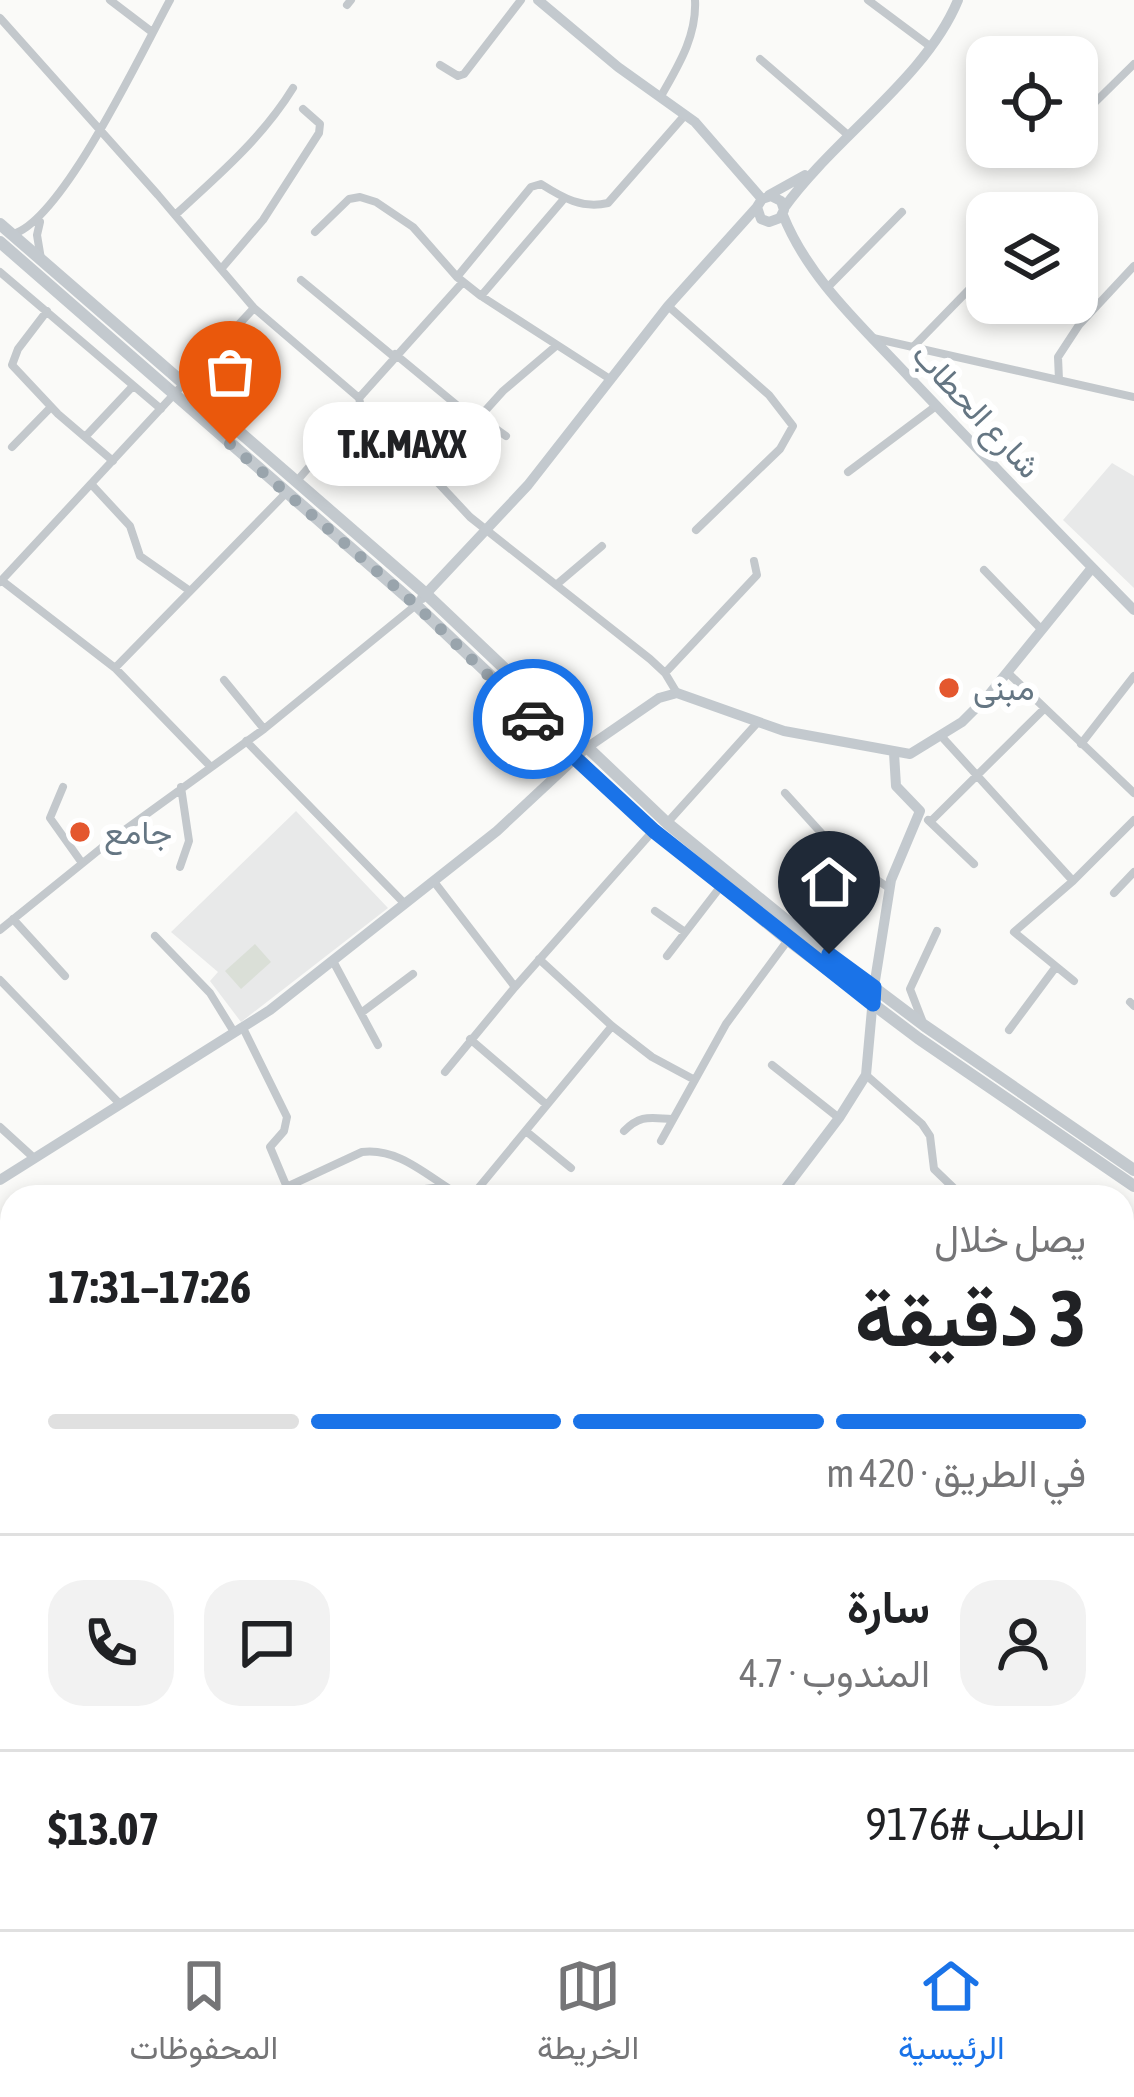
<!DOCTYPE html>
<html lang="ar">
<head>
<meta charset="utf-8">
<style>
	body { margin:0; font-family:"Asap Condensed",Vazirmatn,sans-serif; background:#f2f2f2; color:#202124; direction:rtl; height:100vh; display:flex; flex-direction:column; font-size:45px; white-space:nowrap }
	* { box-sizing:border-box; margin:0 }
	p { font-size:39px; color:#757577 }
	.icon { flex:none; width:66px; height:66px; fill:none; stroke:currentColor; stroke-width:2; stroke-linecap:round; stroke-linejoin:round }
	.map { position:relative; flex:1; overflow:hidden; direction:ltr }
	.panel { position:absolute; left:0px; top:1185px; width:1134px; height:744px; display:flex; flex-direction:column; background:#fff; border-radius:36px 36px 0 0; box-shadow:0 6px 18px #0003; direction:rtl }
	.panel>* { flex:none }
	.buttons { position:absolute; left:966px; top:36px; display:grid; gap:24px }
	.buttons a { display:grid; place-items:center; width:132px; height:132px; border-radius:24px; background:#fff; box-shadow:0 6px 18px #0003; font-size:60px }
	.pin { position:absolute; display:grid; place-items:center; width:102px; height:102px; color:#fff; margin:-123px -51px; border-radius:50% 50% 50% 0; rotate:-45deg; box-shadow:0 0 12px #0007 }
	.pin .icon { rotate:45deg }
	.courier { position:absolute; display:grid; place-items:center; width:120px; height:120px; margin:-60px; border:9px solid #1a73e8; border-radius:50%; background:#fff; color:#222; box-shadow:0 3px 15px #0007 }
	.bubble { position:absolute; height:84px; border-radius:36px; background:#fff; box-shadow:0 6px 18px #0003; font-size:39px; font-weight:700; line-height:84px; text-align:center; direction:rtl }
	.headline em { font-style:normal; font-weight:700 }
	.headline div { display:flex; flex-direction:column-reverse }
	.headline { display:flex; align-items:center; justify-content:space-between; height:204px; padding:0 48px }
	h1 { font-size:78px; font-weight:700; line-height:90px }
	.bar { display:grid; grid-template-columns:repeat(4,1fr); gap:18px 12px; align-content:center; height:144px; padding:0 48px }
	.bar i { height:15px; border-radius:9px; background:#e0e0e0 }
	.bar .active { background:#1a73e8 }
	.bar p { grid-column:span 4 }
	.line { display:flex; align-items:center; gap:30px; padding:0 48px; border-top:3px solid #e0e0e0 }
	.line div { flex:1 }
	.round { display:grid; place-items:center; flex:none; width:126px; height:126px; border-radius:36px; background:#f2f2f2 }
	.menu { display:flex; justify-content:space-around; align-items:center; height:168px; border-top:3px solid #e0e0e0; background:#fff; font-size:33px; color:#757577 }
	.menu a { display:grid; justify-items:center; gap:6px }
	.menu .active { color:#1a73e8 }
	.map>svg:first-child { display:block }
	.built { fill:#e8e9e9 }
	.green { fill:#dadfd7 }
	.lines { fill:none; stroke-linecap:round; stroke-linejoin:round }
	.street { stroke:#c3c8cc; stroke-width:8 }
	.secondary { stroke:#c3c9ce; stroke-width:10 }
	.primary { stroke:#c3c9ce; stroke-width:12 }
	.highway { stroke:#c3c9ce; stroke-width:15 }
	.done { stroke:#99a4ac; stroke-width:12; stroke-dasharray:0 21.6 }
	.route { stroke:#1a73e8; stroke-width:15 }
	.poi-dot { fill:#e4572e; stroke:#fff; stroke-width:4.5 }
	.labels { text-anchor:middle; dominant-baseline:central; stroke-width:12; stroke-linejoin:round; paint-order:stroke }
	.street-label { font-size:33px; fill:#657683; stroke:#fff }
	.poi-label { font-size:33px; fill:#657683; stroke:#fff; text-anchor:start }
</style>
</head>
<body>
<div class="map">
<svg width="1134" height="1929" viewBox="0 0 1134 1929">
	<rect width="100%" height="100%" fill="#fafaf8"/>
	<path class="built" d="M1112,463L1134,476V588L1063,520Z
		M296,811L388,908L241,1022L210,981L218,972L171,932Z
		M702,1917H814L831,1929H692Z"/>
	<path class="green" d="M255,944L271,962L241,989L225,971Z
		M425,1917H665L654,1929H437Z"/>
	<g class="lines">
		<path class="street" d="M110,0L152,32
			M868,0L931,47
			M347,5L351,0
			M0,18L158,195L254,308L359,398L361,407L399,441L470,517L650,659L665,673L677,693
			M760,59L848,135
			M440,65L458,76L464,74L521,0
			M661,96C678,66 697,36 695,0
			M1077,120L1134,64
			M1036,158L1052,147
			M1036,213L1047,200
			M175,215C218,176 263,137 293,88
			M40,222L37,235L41,259
			M315,232L349,199L360,197L376,202L413,227L457,277L481,296L610,379
			M13,234C63,220 143,49 170,0
			M222,268L263,220L319,133L320,124L303,109
			M0,272L161,409
			M457,277L531,187L541,184C563,198 582,209 608,203L685,115
			M301,280L393,356
			M827,288L902,212
			M481,296L563,200
			M668,306L769,395L793,426L780,449L696,530
			M47,311L18,349L12,365L58,414L113,461
			M873,338L1134,397
			M914,346L987,271
			M395,354L476,421
			M1059,380L1058,357L1079,325L1134,266
			M359,398L463,282
			M479,417L506,436
			M85,437L133,386
			M12,447L51,407
			M848,472L936,406
			M429,473L503,391L556,346
			M296,482L361,407
			M92,485L130,526L140,556L190,591
			M984,570L1041,629
			M1,580L115,668L210,766
			M0,582L254,308
			M556,585L602,546
			M115,668L286,493
			M665,673L757,575L754,561
			M1008,673L1134,793
			M224,680L264,729
			M942,737L1073,881
			M246,741L405,904
			M1081,744L1134,676
			M63,787L50,818L82,863
			M785,793L843,857L889,888
			M928,820L974,864
			M930,822L1045,708
			M667,823L758,722
			M180,867L189,841L181,787
			M435,883L515,987L653,831
			M1114,893L1134,872
			M655,911L685,932
			M13,919L65,976
			M793,924L843,857
			M0,930L115,837L264,729L416,605
			M155,936L210,993L234,1032
			M667,956L721,886
			M539,959L612,1026L652,1057L693,1079
			M333,961L378,1045
			M0,980L120,1104
			M1074,981L1014,932L1073,881L1134,820
			M1130,1002L1134,1006
			M361,1013L413,974
			M922,1020L910,989L937,931
			M243,1028L287,1117L284,1131L270,1147L286,1185
			M1009,1030L1055,968
			M470,1039L547,1105
			M772,1065L839,1118
			M445,1072L515,987
			M866,1075L922,1124L930,1136L934,1169L963,1197
			M0,1127L34,1158
			M624,1131C641,1114 650,1118 672,1119
			M527,1132L571,1168
			M661,1141L726,1024L788,940
			M265,1197L362,1152C401,1147 431,1180 463,1197
			M405,1197L416,1190L442,1187
			M471,1197L612,1026
			M1134,1256V1262
			M0,1301L12,1313
			M1122,1315L1134,1304
			M0,1324L12,1312
			M0,1399L12,1410
			M1122,1417L1134,1427
			M0,1495L12,1471
			M0,1527L12,1537
			M1122,1552L1134,1542
			M1122,1598L1128,1610
			M1122,1677L1134,1670
			M1122,1756L1134,1767
			M1122,1856L1134,1845
			M968,1917L979,1929
			M671,1929L682,1917
			M936,1929L949,1917
			M1008,1929L1027,1917"/>
		<path class="secondary" d="M538,0L618,67L695,122L762,199L757,207L761,219L769,222L780,218L784,210L781,201L771,196L762,199
			M769,195L805,175
			M784,208C834,138 926,78 958,0
			M783,215C809,280 864,328 911,379C985,457 1059,534 1134,610
			M422,598L528,485L668,306L757,207
			M0,1180L270,1010L497,831L585,749L659,698L677,693L784,731L910,754L962,722L988,696L1091,569
			M779,1197L839,1118L866,1075L874,987L891,880L920,811L896,786L894,753"/>
		<path class="primary" d="M0,224L426,594L667,823L803,934L925,1026L1134,1170
			M0,242L416,605L654,831L788,940L918,1038L1134,1186"/>
		<path class="highway" d="M0,1756L12,1761
			M0,1783L12,1789
			M256,1917L278,1929
			M307,1917L328,1929"/>
	</g>
	<g class="lines">
		<path class="done" d="M230,444L416,605L533,719"/>
		<path class="route" d="M533,719L654,831L873,1004L874,987L829,954"/>
	</g>
	<g class="poi-dot">
		<circle cx="949" cy="688" r="12"/>
		<circle cx="80" cy="832" r="12"/>
	</g>
	<g class="labels">
		<g class="street-label">
			<text transform="translate(977 410) rotate(47)">شارع الحطاب</text>
		</g>
		<g class="poi-label">
			<text x="973" y="688">مبنى</text>
			<text x="104" y="832">جامع</text>
		</g>
	</g>
</svg>
<div class="buttons">
<a><svg class="icon" aria-label="locate" viewBox="0 0 24 24"><circle cx="12" cy="12" r="6"/><path d="M12 2v4M12 18v4M2 12h4M18 12h4"/></svg></a>
<a><svg class="icon" aria-label="layers" viewBox="0 0 24 24"><path d="M12 4l9 5-9 5-9-5zM3 14l9 5 9-5"/></svg></a>
</div>
<div class="pin" style="left:230px;top:444px;background:#ea580c"><svg class="icon" aria-label="bag" viewBox="0 0 24 24"><path d="M5 8h14l-1 12H6zM9 8a3 3 0 0 1 6 0"/></svg></div>
<div class="pin" style="left:829px;top:954px;background:#1f2937"><svg class="icon" aria-label="home" viewBox="0 0 24 24"><path d="M3 11l9-7 9 7M6 9v11h12V9"/></svg></div>
<div class="courier" style="left:533px;top:719px"><svg class="icon" aria-label="car" viewBox="0 0 24 24"><path d="M5 17H2v-5l4-1 3-4h7l3 4 3 1v5h-3M9 17h6M6 11h13"/><circle cx="7" cy="17" r="2"/><circle cx="17" cy="17" r="2"/></svg></div>
<div class="bubble" style="left:303px;top:402px;width:198px">T.K.MAXX</div>
<section class="panel">
<div class="headline"><div><h1>3 دقيقة</h1><p>يصل خلال</p></div><em>17:26–17:31</em></div>
<div class="bar"><i class="active"></i><i class="active"></i><i class="active"></i><i></i><p>في الطريق · 420 m</p></div>
<div class="line" style="height:216px"><a class="round"><svg class="icon" aria-label="person" viewBox="0 0 24 24"><circle cx="12" cy="8" r="4"/><path d="M4 21q1-7 8-7t8 7"/></svg></a><div><b>سارة</b><p>المندوب · 4.7</p></div><a class="round"><svg class="icon" aria-label="chat" viewBox="0 0 24 24"><path d="M4 5h16v11H9l-5 4z"/></svg></a><a class="round"><svg class="icon" aria-label="phone" viewBox="0 0 24 24"><path d="M5 4h4l2 5-3 2q2 4 5 5l2-3 5 2v4C11 20 4 13 5 4z"/></svg></a></div>
<div class="line" style="height:156px"><div>الطلب #9176</div><b>$13.07</b></div>
</section>
</div>
<nav class="menu">
<a class="active"><svg class="icon" aria-label="home" viewBox="0 0 24 24"><path d="M3 11l9-7 9 7M6 9v11h12V9"/></svg>الرئيسية</a>
<a><svg class="icon" aria-label="map" viewBox="0 0 24 24"><path d="M3 6l6-2 6 2 6-2v14l-6 2-6-2-6 2zM9 4v14M15 6v14"/></svg>الخريطة</a>
<a><svg class="icon" aria-label="saved" viewBox="0 0 24 24"><path d="M7 4h10v16l-5-4-5 4z"/></svg>المحفوظات</a>
</nav>
</body>
</html>
